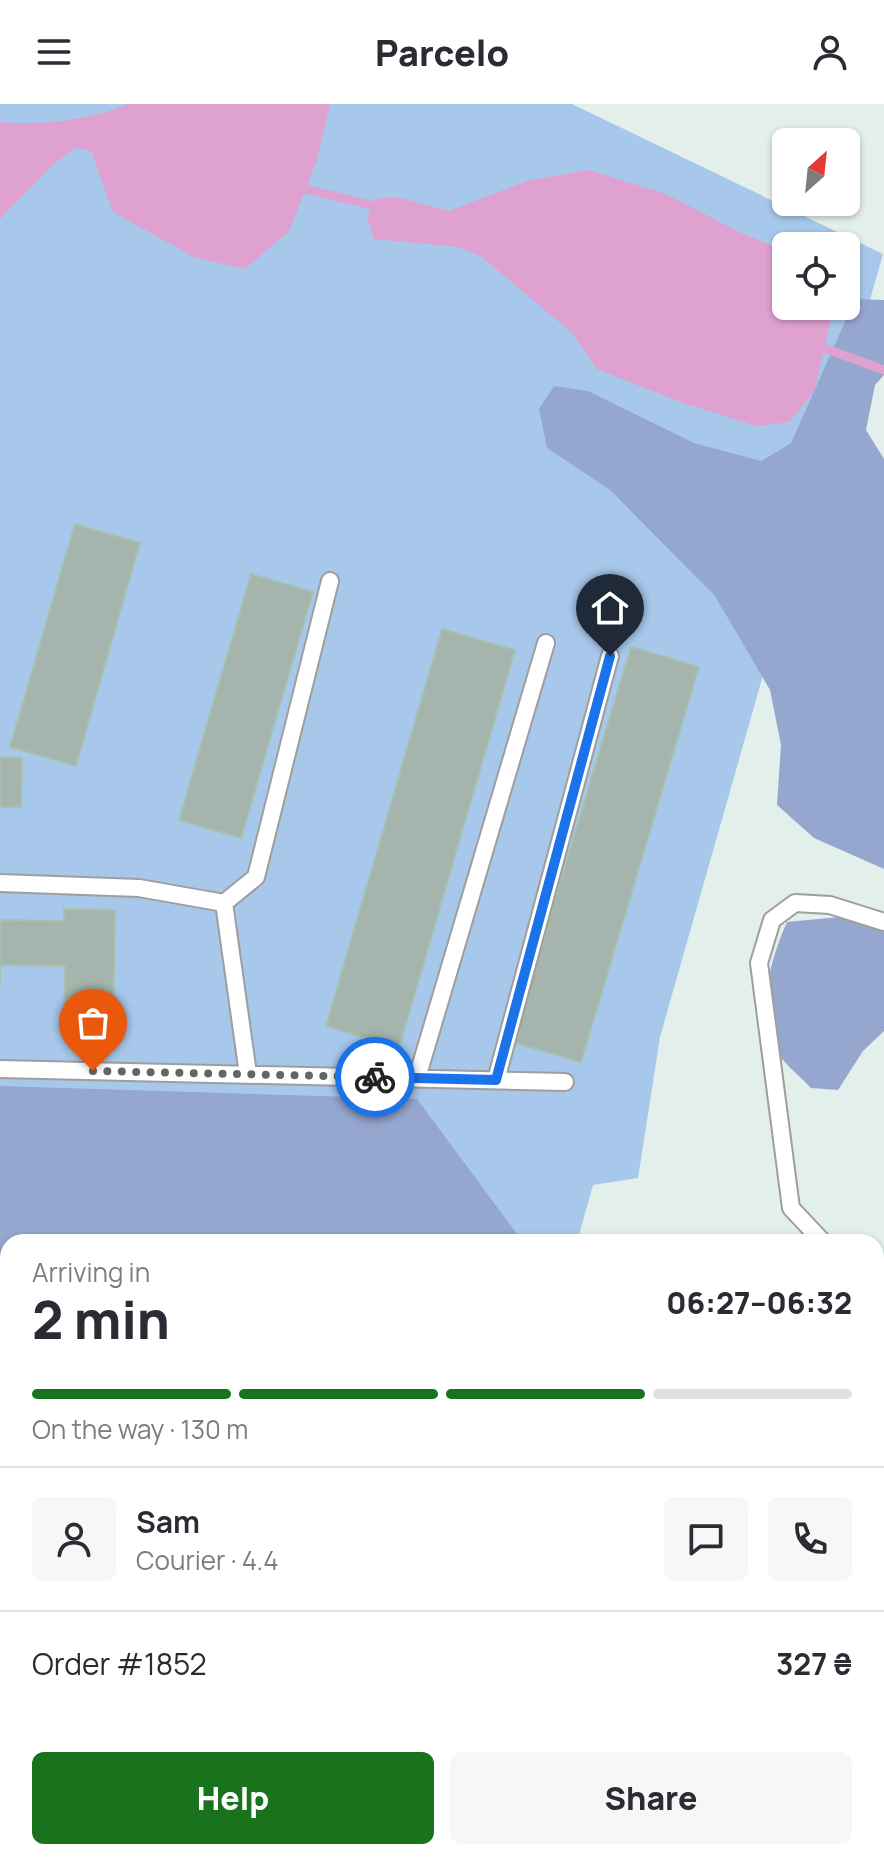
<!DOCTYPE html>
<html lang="en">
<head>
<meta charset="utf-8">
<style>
	body { margin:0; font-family:Manrope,sans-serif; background:#f7f7f7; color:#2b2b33; height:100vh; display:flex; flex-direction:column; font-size:30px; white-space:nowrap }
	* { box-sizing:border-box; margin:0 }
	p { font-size:26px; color:#7c7c81 }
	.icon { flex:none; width:44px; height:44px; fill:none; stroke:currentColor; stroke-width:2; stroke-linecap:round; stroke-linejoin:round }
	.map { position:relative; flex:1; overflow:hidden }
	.side { position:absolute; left:0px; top:1130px; width:884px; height:626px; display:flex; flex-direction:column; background:#fff; border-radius:24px 24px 0 0; box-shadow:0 2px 6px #0004 }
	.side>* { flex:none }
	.needle { width:52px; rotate:27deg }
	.fabs { position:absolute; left:772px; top:24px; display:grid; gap:16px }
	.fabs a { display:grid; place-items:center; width:88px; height:88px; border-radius:12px; background:#fff; box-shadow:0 2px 6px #0004; font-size:40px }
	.pin { position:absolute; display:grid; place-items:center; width:68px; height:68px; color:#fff; margin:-82px -34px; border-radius:50% 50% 50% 0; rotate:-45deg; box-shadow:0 0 8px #0007 }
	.pin .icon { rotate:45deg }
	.courier { position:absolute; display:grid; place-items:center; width:80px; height:80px; margin:-40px; border:6px solid #1a73e8; border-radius:50%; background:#fff; color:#222; box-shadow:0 2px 10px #0007 }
	.headline em { font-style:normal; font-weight:800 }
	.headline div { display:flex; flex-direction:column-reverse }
	.headline { display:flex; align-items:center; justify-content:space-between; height:136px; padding:0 32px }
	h1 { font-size:52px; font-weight:800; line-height:60px }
	.bar { display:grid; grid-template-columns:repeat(4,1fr); gap:12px 8px; align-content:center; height:96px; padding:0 32px }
	.bar i { height:10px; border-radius:6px; background:#e1e1e2 }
	.bar .active { background:#18731c }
	.bar p { grid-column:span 4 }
	.line { display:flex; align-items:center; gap:20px; padding:0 32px; border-top:2px solid #e1e1e2 }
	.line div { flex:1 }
	.round { display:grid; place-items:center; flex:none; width:84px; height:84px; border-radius:12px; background:#f7f7f7 }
	.primary-button { display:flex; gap:16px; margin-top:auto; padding:16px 32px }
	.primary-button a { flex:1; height:92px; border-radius:12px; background:#18731c; color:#fff; font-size:32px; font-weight:800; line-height:92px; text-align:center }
	.primary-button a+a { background:#f7f7f7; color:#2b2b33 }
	header { display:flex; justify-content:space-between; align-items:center; height:104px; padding:0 32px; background:#fff; font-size:36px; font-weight:800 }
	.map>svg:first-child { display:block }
	.residential { fill:#dadbda }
	.industrial { fill:#e4e8d4 }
	.grass { fill:#a7c8eb; fill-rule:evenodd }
	.forest { fill:#96a7cf }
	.water { fill:#dea1d0 }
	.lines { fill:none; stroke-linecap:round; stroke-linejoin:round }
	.stream { stroke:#dea1d0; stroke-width:9 }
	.building { fill:#a5b4ac; stroke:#a5c1b1; stroke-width:2 }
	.lane-casing { stroke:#9e9e9e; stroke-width:20 }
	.street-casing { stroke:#9e9e9e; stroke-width:34 }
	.primary-casing { stroke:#009664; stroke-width:48 }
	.lane { stroke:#fff; stroke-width:16 }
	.street { stroke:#fff; stroke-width:30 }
	.primary { stroke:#98fed2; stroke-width:44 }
	.done { stroke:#626665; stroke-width:8; stroke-dasharray:0 14.4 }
	.route { stroke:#1a73e8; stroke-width:10 }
</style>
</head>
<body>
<header><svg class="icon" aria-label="menu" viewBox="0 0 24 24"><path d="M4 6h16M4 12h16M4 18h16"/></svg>Parcelo<svg class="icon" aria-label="person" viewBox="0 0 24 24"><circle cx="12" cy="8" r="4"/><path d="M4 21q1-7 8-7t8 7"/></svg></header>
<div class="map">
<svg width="884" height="1755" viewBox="0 0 884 1755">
	<rect width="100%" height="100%" fill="#e3efeb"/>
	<path class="residential" d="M0,1358H8V1422L0,1434Z
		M876,1379H884V1755H782L784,1748H876Z"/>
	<path class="industrial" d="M8,1541V1748H784L782,1755H0V1554Z"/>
	<path class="grass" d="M0,0H572L883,150L660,933L638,1074L593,1081L577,1138H8V1216H0ZM786,142H846V202H786Z
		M0,1223H8V1285H0Z"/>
	<path class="forest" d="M855,195L884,196V271L875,281L866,326L884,355V765L814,734L777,701L781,641L770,586L715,492L610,386L547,344L539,305L554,282L588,287L694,339L761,357L791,339Z
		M839,813L884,819V927L863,947L838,986L811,984C800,972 779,956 773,941C757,902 771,854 787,818Z
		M0,982L417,995L523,1138H8V1164L0,1153Z
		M884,1214V1291L876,1290V1215Z
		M0,1733H8V1748H50L58,1755H0Z"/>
	<path class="water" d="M128,0H330L317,56L289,127L245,165L194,153L113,108L91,47L76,44L53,60L0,115V18C44,21 87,17 128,0Z
		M589,66L666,90L741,129L786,147V202H834L814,288L789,318L757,322L683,299L597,265L572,229L482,153L459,143L374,135L367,114L377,94H400L449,107L530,76Z"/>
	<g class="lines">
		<path class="stream" d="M297,83L383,104
			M813,240L884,266"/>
	</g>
	<path class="building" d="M75,420L140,439L76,662L10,643Z
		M251,470L313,488L241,734L179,716Z
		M442,525L515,546L399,944L326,922Z
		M631,543L699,563L581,958L512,938Z
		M0,653L22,654L21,703H0Z
		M64,805L115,806L113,924L64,923L65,862L0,861V881V816L64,817Z
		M876,1389L884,1390V1442L876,1440Z
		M161,1748H502L503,1755H162Z
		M740,1748H784L782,1755H738Z"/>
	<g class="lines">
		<g class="lane-casing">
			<path id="lane" d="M0,779L139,784L224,799L256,773L330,477
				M224,799L248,970
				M0,965L565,978
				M417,974L546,539
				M496,976L610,552
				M823,1138L791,1104L759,859L772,816L795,799L830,801L884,818"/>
		</g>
		<g class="street-casing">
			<path id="street" d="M0,1501L8,1489"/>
		</g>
		<g class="primary-casing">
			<path id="primary" d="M0,1317H8
				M876,1331H884"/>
		</g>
		<use href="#lane" class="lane"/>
		<use href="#street" class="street"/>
		<use href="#primary" class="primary"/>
	</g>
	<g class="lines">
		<path class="done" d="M93,967L375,973"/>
		<path class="route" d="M375,973L496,976L610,552"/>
	</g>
</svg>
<div class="fabs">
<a><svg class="needle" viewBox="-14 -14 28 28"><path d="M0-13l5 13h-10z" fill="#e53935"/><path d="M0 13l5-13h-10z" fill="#7c7c81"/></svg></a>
<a><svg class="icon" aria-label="locate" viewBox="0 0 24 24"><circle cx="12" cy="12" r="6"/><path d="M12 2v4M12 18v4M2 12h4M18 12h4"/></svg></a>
</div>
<div class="pin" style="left:93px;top:967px;background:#ea580c"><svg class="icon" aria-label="bag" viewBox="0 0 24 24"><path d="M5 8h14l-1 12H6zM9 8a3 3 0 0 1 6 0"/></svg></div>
<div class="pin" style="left:610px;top:552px;background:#1f2937"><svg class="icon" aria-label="home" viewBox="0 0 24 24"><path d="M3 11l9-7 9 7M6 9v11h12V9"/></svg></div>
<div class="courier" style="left:375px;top:973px"><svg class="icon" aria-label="bike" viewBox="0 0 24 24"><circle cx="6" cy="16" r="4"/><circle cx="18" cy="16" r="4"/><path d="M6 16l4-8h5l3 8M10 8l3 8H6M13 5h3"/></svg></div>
<section class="side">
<div class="headline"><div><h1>2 min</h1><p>Arriving in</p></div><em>06:27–06:32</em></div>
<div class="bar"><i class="active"></i><i class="active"></i><i class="active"></i><i></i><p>On the way · 130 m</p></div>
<div class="line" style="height:144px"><a class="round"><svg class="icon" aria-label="person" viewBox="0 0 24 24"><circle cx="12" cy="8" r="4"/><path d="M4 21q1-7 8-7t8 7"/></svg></a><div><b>Sam</b><p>Courier · 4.4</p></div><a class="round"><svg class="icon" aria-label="chat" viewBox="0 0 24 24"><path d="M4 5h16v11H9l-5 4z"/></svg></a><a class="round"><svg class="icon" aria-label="phone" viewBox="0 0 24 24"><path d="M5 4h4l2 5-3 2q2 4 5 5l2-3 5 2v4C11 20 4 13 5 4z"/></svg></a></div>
<div class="line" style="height:104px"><div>Order #1852</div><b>327 ₴</b></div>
<div class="primary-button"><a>Help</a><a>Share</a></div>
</section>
</div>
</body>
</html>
